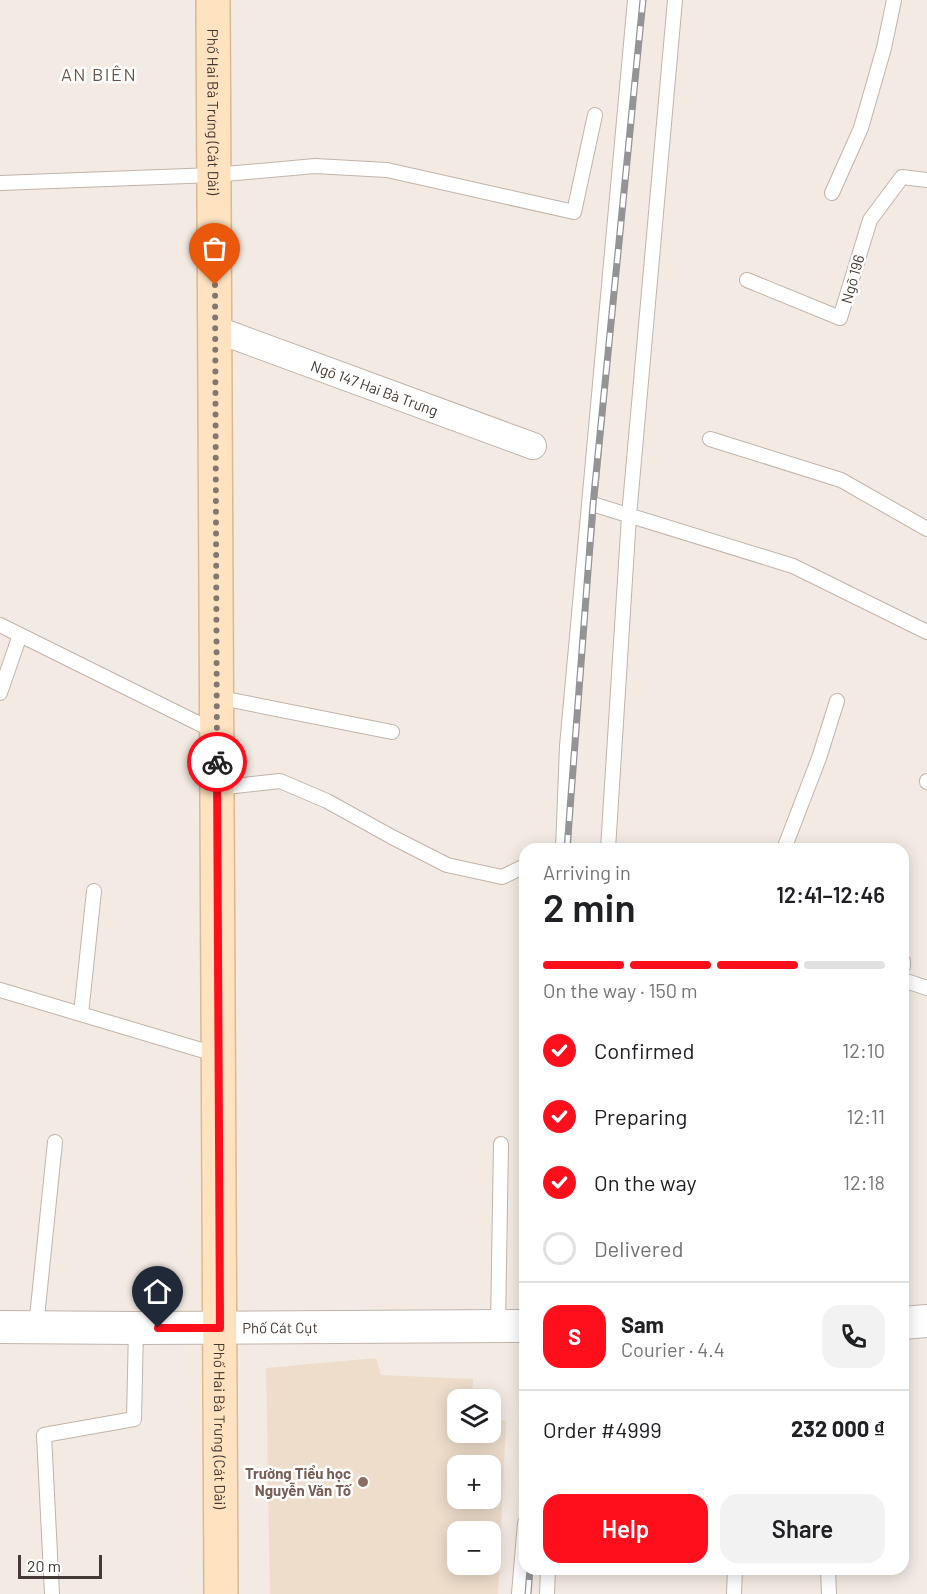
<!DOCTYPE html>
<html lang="en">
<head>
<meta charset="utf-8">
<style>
	body { margin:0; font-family:Barlow,sans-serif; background:#f2f2f2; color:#202124; height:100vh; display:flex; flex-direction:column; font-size:22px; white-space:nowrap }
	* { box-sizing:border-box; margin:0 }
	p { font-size:20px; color:#757577 }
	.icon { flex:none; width:33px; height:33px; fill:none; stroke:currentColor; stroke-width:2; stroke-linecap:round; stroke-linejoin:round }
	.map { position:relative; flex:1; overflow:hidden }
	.side { position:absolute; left:519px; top:843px; width:390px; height:732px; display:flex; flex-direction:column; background:#fff; border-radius:18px; box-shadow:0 3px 15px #0003 }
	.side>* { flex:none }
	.controls { position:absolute; left:447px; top:1389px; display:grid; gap:12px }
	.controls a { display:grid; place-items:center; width:54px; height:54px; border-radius:12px; background:#fff; box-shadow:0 3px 15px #0003; font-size:30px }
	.scale { position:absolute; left:18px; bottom:15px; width:84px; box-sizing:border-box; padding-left:6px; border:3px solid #453a33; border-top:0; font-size:16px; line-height:21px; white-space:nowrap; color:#453a33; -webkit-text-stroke:4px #fff; paint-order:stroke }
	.pin { position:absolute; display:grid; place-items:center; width:51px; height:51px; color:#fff; margin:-62px -26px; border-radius:50% 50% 50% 0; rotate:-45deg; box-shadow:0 0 6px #0007 }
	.pin .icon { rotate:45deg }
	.courier { position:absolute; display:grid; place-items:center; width:60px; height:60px; margin:-30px; border:4px solid #ff0e1c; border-radius:50%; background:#fff; color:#222; box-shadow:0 2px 8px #0007 }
	.head em { font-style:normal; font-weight:600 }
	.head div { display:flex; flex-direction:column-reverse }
	.head { display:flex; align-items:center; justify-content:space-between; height:102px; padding:0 24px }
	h1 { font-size:39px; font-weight:600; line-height:45px }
	.bar { display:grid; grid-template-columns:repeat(4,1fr); gap:9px 6px; align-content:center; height:72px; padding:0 24px }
	.bar i { height:8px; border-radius:4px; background:#e0e0e0 }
	.bar .active { background:#ff0e1c }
	.bar p { grid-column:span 4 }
	.line { display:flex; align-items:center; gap:15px; padding:0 24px; border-top:2px solid #e0e0e0 }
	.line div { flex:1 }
	.round { display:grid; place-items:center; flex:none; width:63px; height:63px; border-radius:18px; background:#f2f2f2 }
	ol { padding:0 24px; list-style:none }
	li { display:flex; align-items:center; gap:18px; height:66px }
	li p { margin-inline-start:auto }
	li .icon { padding:6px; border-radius:50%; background:#ff0e1c; color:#fff; stroke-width:4 }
	li:last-child { color:#757577 }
	li i { width:33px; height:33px; border:3px solid #e0e0e0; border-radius:50% }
	.button { display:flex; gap:12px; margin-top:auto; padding:12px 24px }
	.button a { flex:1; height:69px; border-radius:18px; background:#ff0e1c; color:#fff; font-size:24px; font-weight:600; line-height:69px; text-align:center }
	.button a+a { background:#f2f2f2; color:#202124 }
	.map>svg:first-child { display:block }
	.education { fill:#eeddcb; fill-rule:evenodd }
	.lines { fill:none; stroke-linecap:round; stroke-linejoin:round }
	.service-casing { stroke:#c2b3a8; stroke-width:16 }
	.minor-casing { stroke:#c2b3a8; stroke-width:28 }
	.tertiary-casing { stroke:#c2b3a8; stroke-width:34 }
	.secondary-casing { stroke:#dab891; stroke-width:36 }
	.service { stroke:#fff; stroke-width:14 }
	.minor { stroke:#fff; stroke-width:26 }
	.tertiary { stroke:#fff; stroke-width:32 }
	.secondary { stroke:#ffe3c1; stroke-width:33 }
	.rail-casing { stroke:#949494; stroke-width:7 }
	.rail { stroke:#fff; stroke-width:4.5; stroke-dasharray:14; stroke-linecap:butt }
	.done { stroke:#827871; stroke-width:6; stroke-dasharray:0 10.8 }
	.route { stroke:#ff0e1c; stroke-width:8 }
	.education-dot { fill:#8d6e63; stroke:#fff; stroke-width:2 }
	.labels { text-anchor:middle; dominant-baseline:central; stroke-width:5; stroke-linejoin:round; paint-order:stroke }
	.street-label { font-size:15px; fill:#453a33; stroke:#fff }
	.education-label { font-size:15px; font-weight:bold; fill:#785e54; stroke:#fff; text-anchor:end }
	.quarter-label { font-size:18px; letter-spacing:1.5px; fill:#695649; stroke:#fff }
</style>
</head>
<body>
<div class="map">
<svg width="927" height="1594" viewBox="0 0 927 1594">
	<rect width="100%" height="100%" fill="#f3ebe3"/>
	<path class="education" d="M376,1358L381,1375L473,1379L472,1399L458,1400V1432H490L491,1419L506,1421L498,1594H270L266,1368ZM458,1466H490V1498H458ZM458,1532H490V1564H458Z"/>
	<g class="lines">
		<g class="service-casing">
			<path id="service" d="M0,183L214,175L315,166L387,170L574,212L595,115
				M832,193L861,128L884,48L894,0
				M747,280L840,318L870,220L902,177L927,180
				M710,439L841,480L927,529
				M589,503L793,566L927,632
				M0,625L216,732
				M0,693L20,635
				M216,697L392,732
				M927,781V782
				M217,788L280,781L327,801L392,837L447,865L502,877L525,866
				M563,849L567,746L635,0
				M608,849L629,516L675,0
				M784,849L819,758L837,701
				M903,961V966
				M903,980L927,988
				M0,990L218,1055
				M81,1014L94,891
				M498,1326L501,1144
				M36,1327L55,1142
				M828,1569L829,1594
				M52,1594L44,1435L134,1419L136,1328
				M519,1594L525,1523
				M547,1594L548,1569
				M734,1594L735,1569"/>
		</g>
		<g class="minor-casing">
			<g id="minor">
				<path id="s1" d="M215,329L533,446"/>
			</g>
		</g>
		<g class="tertiary-casing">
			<g id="tertiary">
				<path d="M903,1323L927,1321"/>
				<path id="s2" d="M0,1327L136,1328L525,1326"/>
			</g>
		</g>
		<g class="secondary-casing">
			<g id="secondary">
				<path id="s3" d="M213,0L221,1594"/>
			</g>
		</g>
		<use href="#service" class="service"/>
		<use href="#minor" class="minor"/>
		<use href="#tertiary" class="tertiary"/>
		<use href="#secondary" class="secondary"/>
		<g class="rail-casing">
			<path id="rail" d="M567,849L593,505L643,0
				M528,1594L530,1569"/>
		</g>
		<use href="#rail" class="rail"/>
	</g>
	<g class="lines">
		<path class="done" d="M215,285L217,762"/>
		<path class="route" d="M158,1328H220L217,762"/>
	</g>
	<circle class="education-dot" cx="363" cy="1482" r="6"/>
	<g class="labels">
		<g class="street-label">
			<text stroke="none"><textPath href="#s3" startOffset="112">Phố Hai Bà Trưng (Cát Dài)</textPath></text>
			<text transform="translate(852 279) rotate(-74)">Ngõ 196</text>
			<text stroke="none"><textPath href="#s1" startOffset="170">Ngõ 147 Hai Bà Trưng</textPath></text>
			<text stroke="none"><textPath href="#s2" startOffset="280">Phố Cát Cụt</textPath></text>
			<text stroke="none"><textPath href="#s3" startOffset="1426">Phố Hai Bà Trưng (Cát Dài)</textPath></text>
		</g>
		<g class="education-label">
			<text x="351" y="1473">Trường Tiểu học<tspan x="351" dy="17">Nguyễn Văn Tố</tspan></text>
		</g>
		<g class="quarter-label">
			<text x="99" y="74">AN BIÊN</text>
		</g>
	</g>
</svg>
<div class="controls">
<a><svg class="icon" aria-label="layers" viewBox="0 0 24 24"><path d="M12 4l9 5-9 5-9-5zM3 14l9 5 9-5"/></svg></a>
<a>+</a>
<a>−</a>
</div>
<div class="scale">20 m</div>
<div class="pin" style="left:215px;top:285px;background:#ea580c"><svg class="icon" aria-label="bag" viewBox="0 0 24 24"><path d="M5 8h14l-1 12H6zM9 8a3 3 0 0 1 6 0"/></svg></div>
<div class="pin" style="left:158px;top:1328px;background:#1f2937"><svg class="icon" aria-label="home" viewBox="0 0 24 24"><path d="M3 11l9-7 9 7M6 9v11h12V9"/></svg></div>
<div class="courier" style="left:217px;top:762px"><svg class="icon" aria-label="bike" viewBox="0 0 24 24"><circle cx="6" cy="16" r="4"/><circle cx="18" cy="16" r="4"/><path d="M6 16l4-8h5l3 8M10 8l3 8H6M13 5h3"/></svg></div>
<section class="side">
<div class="head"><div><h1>2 min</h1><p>Arriving in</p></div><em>12:41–12:46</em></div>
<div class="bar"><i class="active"></i><i class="active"></i><i class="active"></i><i></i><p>On the way · 150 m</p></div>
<ol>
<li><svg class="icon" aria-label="check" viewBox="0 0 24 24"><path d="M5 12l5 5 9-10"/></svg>Confirmed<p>12:10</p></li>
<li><svg class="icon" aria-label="check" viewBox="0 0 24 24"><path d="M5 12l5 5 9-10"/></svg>Preparing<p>12:11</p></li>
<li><svg class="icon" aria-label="check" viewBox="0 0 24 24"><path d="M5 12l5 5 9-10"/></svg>On the way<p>12:18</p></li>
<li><i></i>Delivered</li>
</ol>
<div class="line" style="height:108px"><b class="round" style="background:#ff0e1c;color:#fff">S</b><div><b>Sam</b><p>Courier · 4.4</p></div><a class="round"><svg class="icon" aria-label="phone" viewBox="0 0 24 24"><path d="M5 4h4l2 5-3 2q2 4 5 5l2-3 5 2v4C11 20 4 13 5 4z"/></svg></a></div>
<div class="line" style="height:78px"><div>Order #4999</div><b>232 000 ₫</b></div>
<div class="button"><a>Help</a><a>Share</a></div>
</section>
</div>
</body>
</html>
